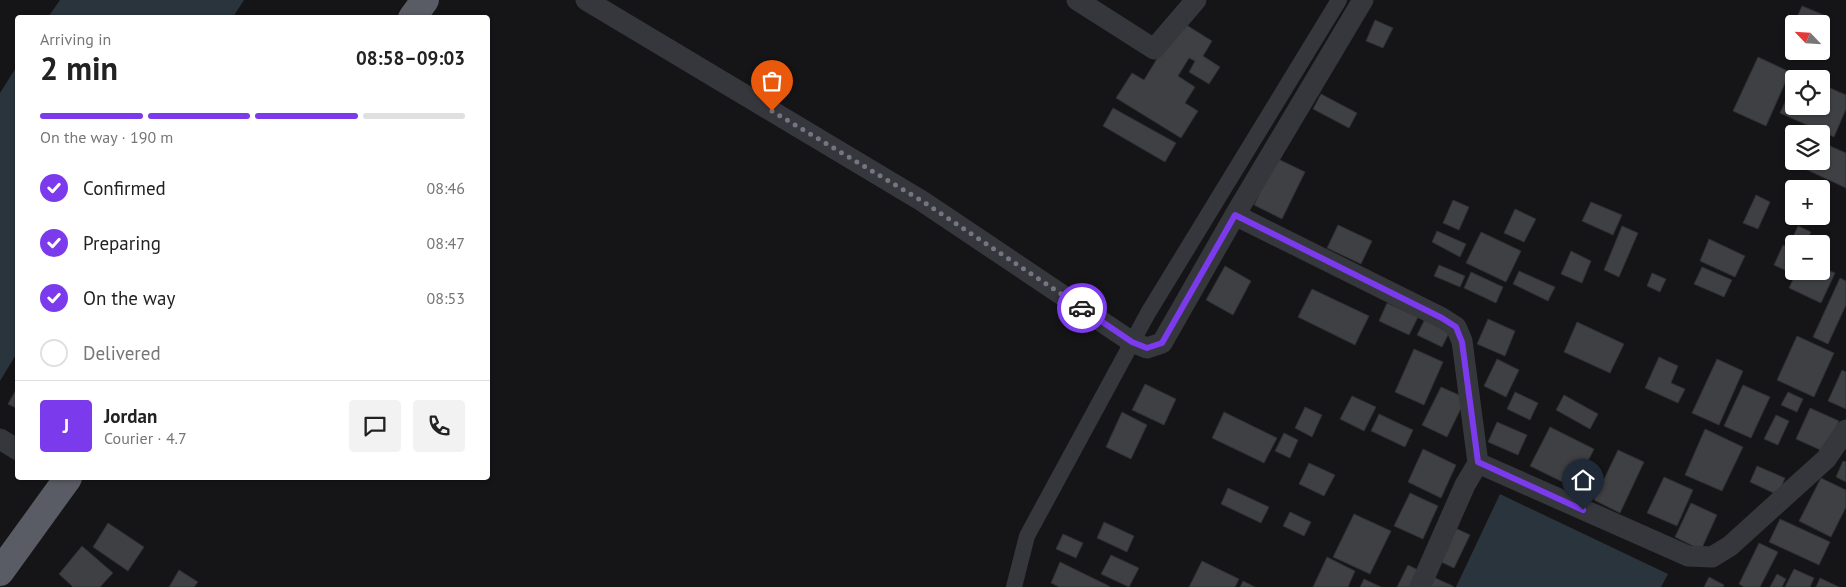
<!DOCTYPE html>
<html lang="en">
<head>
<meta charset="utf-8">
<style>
	body { margin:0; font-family:"PT Sans",sans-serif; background:#f2f2f2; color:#222; height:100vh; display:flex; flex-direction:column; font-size:19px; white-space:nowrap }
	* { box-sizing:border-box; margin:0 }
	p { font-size:16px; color:#767676 }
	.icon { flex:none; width:28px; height:28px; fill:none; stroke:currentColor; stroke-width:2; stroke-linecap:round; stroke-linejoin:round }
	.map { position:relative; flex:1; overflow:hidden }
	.drawer { position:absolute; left:15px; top:15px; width:475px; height:465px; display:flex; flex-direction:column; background:#fff; border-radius:5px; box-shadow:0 1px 4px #0004 }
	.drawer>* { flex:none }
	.needle { width:32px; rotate:295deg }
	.tools { position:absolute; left:1785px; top:15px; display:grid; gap:10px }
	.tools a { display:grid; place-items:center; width:45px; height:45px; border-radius:5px; background:#fff; box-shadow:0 1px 4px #0004; font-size:25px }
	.pin { position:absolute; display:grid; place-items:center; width:42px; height:42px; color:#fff; margin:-51px -21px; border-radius:50% 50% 50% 0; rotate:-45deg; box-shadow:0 0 5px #0007 }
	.pin .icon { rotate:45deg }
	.courier { position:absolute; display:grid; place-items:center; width:50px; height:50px; margin:-25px; border:4px solid #7c3aed; border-radius:50%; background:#fff; color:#222; box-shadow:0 1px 6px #0007 }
	.summary em { font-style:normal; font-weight:600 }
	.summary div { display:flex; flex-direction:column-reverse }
	.summary { display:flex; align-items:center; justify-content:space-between; height:85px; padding:0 25px }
	h1 { font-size:32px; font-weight:600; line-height:38px }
	.bar { display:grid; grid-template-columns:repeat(4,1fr); gap:8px 5px; align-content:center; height:60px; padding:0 25px }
	.bar i { height:6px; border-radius:4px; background:#e0e0e0 }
	.bar .selected { background:#7c3aed }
	.bar p { grid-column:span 4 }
	.line { display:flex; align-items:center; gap:12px; padding:0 25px; border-top:1px solid #e0e0e0 }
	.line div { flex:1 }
	.round { display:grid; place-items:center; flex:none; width:52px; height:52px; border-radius:5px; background:#f2f2f2 }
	ol { padding:0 25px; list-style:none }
	li { display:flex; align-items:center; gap:15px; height:55px }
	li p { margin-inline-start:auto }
	li .icon { padding:5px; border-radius:50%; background:#7c3aed; color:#fff; stroke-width:4 }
	li:last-child { color:#767676 }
	li i { width:28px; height:28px; border:2px solid #e0e0e0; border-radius:50% }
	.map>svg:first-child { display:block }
	.water { fill:#2a343c }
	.building { fill:#3e4044; stroke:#2f2f33 }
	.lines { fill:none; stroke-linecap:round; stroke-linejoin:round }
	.pedestrian { stroke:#35373c; stroke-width:16 }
	.minor { stroke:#35373c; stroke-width:21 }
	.trunk { stroke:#595c64; stroke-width:28 }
	.done { stroke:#737680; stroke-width:5; stroke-dasharray:0 9 }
	.route { stroke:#7c3aed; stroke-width:6 }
</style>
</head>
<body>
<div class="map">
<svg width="1846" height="587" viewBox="0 0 1846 587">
	<rect width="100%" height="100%" fill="#151517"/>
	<path class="water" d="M60,0H244L233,17H48Z
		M17,66V353L0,381V93Z
		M1500,494L1668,574L1661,587H1456Z"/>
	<path class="building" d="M1802,6L1824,15L1820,24H1794Z
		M1375,20L1393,28L1383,48L1366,41Z
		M1180,21L1212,41L1203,56L1220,67L1209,84L1189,72L1195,61L1189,58L1178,76L1195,87L1185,103L1198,111L1181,138L1116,98L1132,73L1144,80Z
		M1794,25V40L1788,37Z
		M1758,57L1790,72L1766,126L1733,111Z
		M1794,82V106H1821V84L1846,95V109L1834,137L1780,113Z
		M1321,94L1357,113L1349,128L1313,109Z
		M1113,108L1176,143L1165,162L1103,126Z
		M1821,142L1846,153V188L1788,161L1794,148V161H1821Z
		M1276,158L1305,172L1282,219L1254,205Z
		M1756,195L1770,202L1758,229L1743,223Z
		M1453,200L1469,207L1459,230L1443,223Z
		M1591,202L1622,215L1613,235L1582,221Z
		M1515,209L1536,219L1524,242L1504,233Z
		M1338,225L1372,241L1361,264L1327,248Z
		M1622,226L1638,233L1619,277L1604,270Z
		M1798,226L1811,232L1805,244L1792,239Z
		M1437,231L1466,244L1460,257L1432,242Z
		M1481,232L1521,251L1506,282L1466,263Z
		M1709,239L1745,256L1735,277L1700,261Z
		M1783,245L1794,250V257L1787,271L1774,265Z
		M1571,251L1591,261L1582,283L1561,274Z
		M1439,265L1465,276L1460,287L1434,276Z
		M1225,266L1251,281L1233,315L1206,300Z
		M1702,267L1732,280L1724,297L1694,284Z
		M1821,267L1835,273L1821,303L1789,288L1797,271H1821Z
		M1519,271L1555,287L1548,301L1513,284Z
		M1471,272L1503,287L1496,303L1464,288Z
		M1652,273L1666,279L1660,292L1647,286Z
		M1840,278L1846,281V305L1828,344L1813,337Z
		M1312,289L1369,316L1355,345L1298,317Z
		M1387,303L1418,317L1409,335L1379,321Z
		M1425,319L1450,331L1442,347L1417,335Z
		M1488,319L1515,331L1505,356L1477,344Z
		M1577,322L1624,344L1610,373L1564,352Z
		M1797,336L1834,353L1814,397L1777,380Z
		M1414,349L1443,362L1424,405L1395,392Z
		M1659,357L1678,366L1671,383L1685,389L1678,403L1645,388Z
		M1497,359L1519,370L1506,397L1484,386Z
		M1717,359L1743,371L1719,425L1692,413Z
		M1842,370L1846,372V409L1828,401Z
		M1145,384L1176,399L1164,425L1132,410Z
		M1743,385L1770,397L1751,438L1724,426Z
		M18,386V409L8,404Z
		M1441,387L1466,398L1447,437L1422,425Z
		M1515,392L1538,403L1530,420L1507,409Z
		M1788,392L1803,399L1797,412L1781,405Z
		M1564,395L1598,414L1590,429L1556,410Z
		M1352,396L1376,407L1364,431L1340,419Z
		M1305,407L1322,415L1312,437L1295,428Z
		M1810,408L1839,421L1825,452L1796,439Z
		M1122,412L1147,425L1131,459L1106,447Z
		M1224,412L1277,438L1264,463L1212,438Z
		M1379,414L1413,430L1405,447L1371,431Z
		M1776,415L1789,421L1778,445L1764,439Z
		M1497,422L1527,435L1518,455L1488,442Z
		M1550,427L1594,449L1575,488L1530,466Z
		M1705,429L1743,447L1722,491L1685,475Z
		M1284,433L1298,440L1290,458L1275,451Z
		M1423,449L1456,465L1441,498L1408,482Z
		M1618,450L1644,462L1620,513L1594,500Z
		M1843,461L1846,462V482L1836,477Z
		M1309,463L1335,475L1324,496L1299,484Z
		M1757,466L1785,478L1778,495L1750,482Z
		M1664,477L1693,490L1677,526L1647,513Z
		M1821,478L1846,490V507L1831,537L1799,521Z
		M1228,488L1269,507L1261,523L1221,504Z
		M1410,493L1438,506L1423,539L1394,526Z
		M1691,503L1717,515L1701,550L1675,537Z
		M1290,512L1311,522L1304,536L1283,526Z
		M1354,514L1391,531L1370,574L1333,557Z
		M1780,519L1830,542L1819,565L1769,542Z
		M1104,522L1134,536L1127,552L1097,538Z
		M108,523L144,547L128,571L93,547Z
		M1451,526L1470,535L1454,568L1435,559Z
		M1063,534L1083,543L1076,558L1056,549Z
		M1759,543L1778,552L1760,587H1744L1739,584Z
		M82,546L113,573L100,587H73L59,574Z
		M1111,555L1139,568L1129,587L1101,574Z
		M1327,557L1355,571L1348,587H1313Z
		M1202,561L1239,579L1235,587H1189Z
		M1060,562L1109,586V587H1059L1051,583Z
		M1408,565L1418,570L1410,587H1397Z
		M1794,569L1814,578L1810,587H1785Z
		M179,570L198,582L194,587H169Z
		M1777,574L1786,579L1782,587H1770Z
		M1433,577L1453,586V587H1428Z
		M1709,577L1724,585L1723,587H1704Z
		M1820,578L1839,587H1816Z
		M1364,579L1381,587H1360Z
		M1243,581L1255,587H1240Z"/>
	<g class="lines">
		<path class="pedestrian" d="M1014,587L1027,536L1148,313L1339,0"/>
		<path class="minor" d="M586,0L922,201L1132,342L1147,348L1162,343L1235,215L1363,0
			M1077,0L1154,49L1196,0
			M1235,215L1442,318L1456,327L1462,341L1478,463L1465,485L1420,587
			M0,439L18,450
			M1478,463L1688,556L1712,557L1730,546L1826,459L1846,430"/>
		<path class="trunk" d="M412,18L425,0
			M0,572L68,478"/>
	</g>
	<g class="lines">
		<path class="done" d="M772,111L922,201L1082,308"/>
		<path class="route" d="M1082,308L1132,342L1147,348L1162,343L1235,215L1442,318L1456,327L1462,342L1478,462L1583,510"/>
	</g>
</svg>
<div class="tools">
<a><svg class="needle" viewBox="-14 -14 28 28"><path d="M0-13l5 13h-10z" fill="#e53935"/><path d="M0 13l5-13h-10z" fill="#767676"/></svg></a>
<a><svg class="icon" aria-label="locate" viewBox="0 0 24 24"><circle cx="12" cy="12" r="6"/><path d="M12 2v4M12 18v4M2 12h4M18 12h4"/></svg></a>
<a><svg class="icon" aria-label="layers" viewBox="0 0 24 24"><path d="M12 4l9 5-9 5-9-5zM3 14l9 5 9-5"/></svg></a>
<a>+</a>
<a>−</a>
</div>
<div class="pin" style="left:772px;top:111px;background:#ea580c"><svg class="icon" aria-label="bag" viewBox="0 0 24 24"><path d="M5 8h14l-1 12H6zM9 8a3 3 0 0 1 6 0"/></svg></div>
<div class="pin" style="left:1583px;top:510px;background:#1f2937"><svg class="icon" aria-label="home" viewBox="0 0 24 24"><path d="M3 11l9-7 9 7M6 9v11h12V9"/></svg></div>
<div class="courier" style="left:1082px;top:308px"><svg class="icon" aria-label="car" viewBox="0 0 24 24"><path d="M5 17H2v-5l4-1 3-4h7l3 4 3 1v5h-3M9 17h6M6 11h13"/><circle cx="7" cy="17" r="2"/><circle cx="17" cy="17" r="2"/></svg></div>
<section class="drawer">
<div class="summary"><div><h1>2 min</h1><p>Arriving in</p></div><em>08:58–09:03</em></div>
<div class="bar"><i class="selected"></i><i class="selected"></i><i class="selected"></i><i></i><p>On the way · 190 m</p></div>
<ol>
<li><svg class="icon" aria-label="check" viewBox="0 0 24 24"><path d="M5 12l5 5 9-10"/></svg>Confirmed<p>08:46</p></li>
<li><svg class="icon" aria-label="check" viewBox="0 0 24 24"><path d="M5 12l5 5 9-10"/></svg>Preparing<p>08:47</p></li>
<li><svg class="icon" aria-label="check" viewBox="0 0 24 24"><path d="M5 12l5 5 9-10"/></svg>On the way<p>08:53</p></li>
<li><i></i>Delivered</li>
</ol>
<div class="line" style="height:90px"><b class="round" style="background:#7c3aed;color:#fff">J</b><div><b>Jordan</b><p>Courier · 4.7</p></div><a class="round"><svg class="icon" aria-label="chat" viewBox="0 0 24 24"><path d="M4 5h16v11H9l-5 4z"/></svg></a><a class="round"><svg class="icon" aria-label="phone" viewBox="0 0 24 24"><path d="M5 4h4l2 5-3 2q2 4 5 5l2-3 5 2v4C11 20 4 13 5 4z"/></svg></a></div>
</section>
</div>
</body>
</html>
